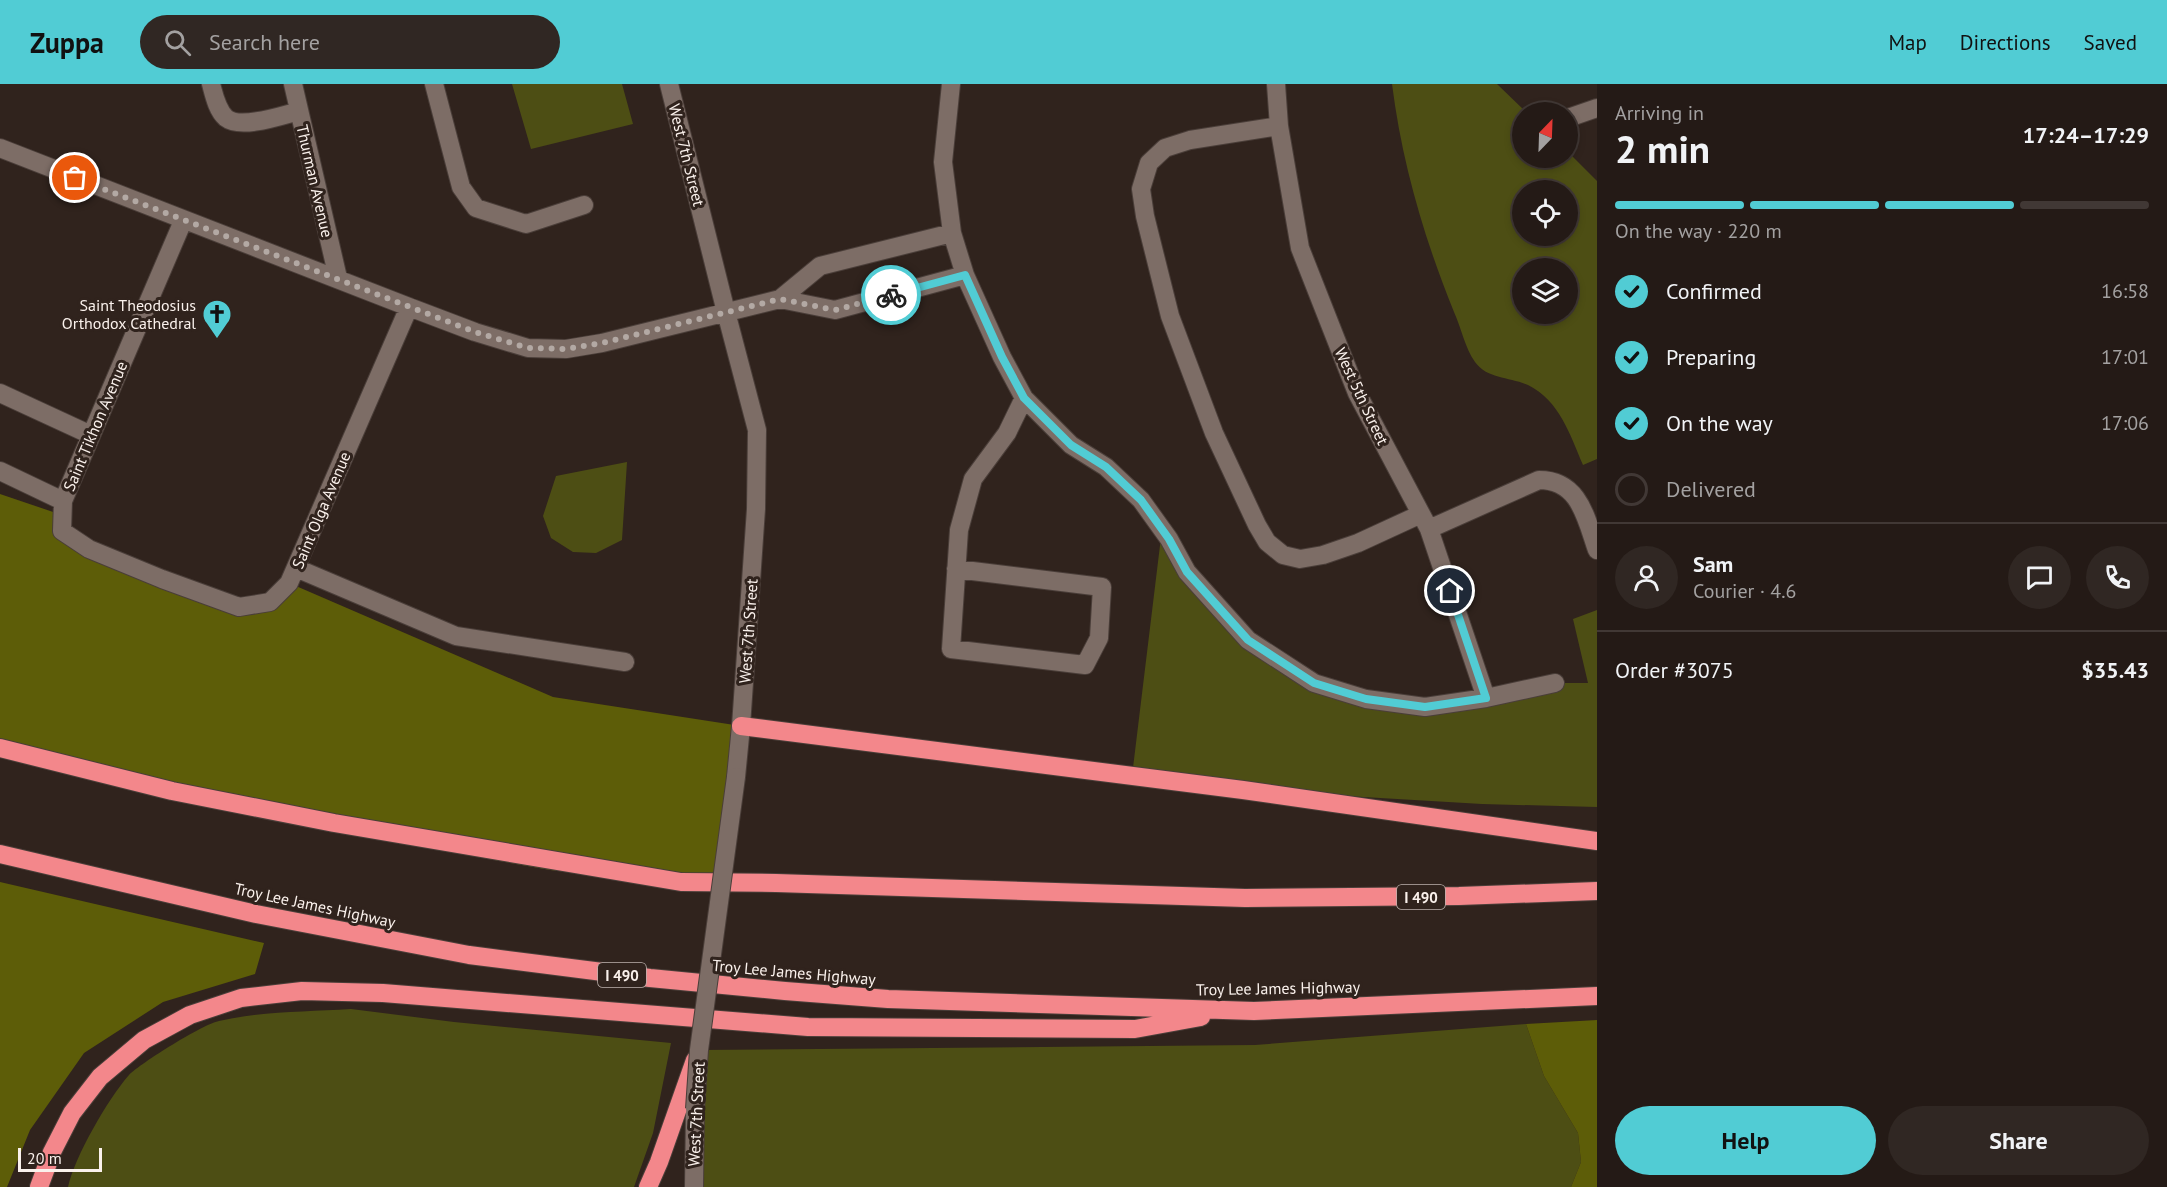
<!DOCTYPE html>
<html lang="en">
<head>
<meta charset="utf-8">
<style>
	body { margin:0; font-family:"PT Sans",sans-serif; background:#302723; color:#f1f3f6; height:100vh; display:flex; flex-direction:column; font-size:22px; white-space:nowrap }
	* { box-sizing:border-box; margin:0 }
	p { font-size:20px; color:#a3a1a1 }
	.icon { flex:none; width:33px; height:33px; fill:none; stroke:currentColor; stroke-width:2; stroke-linecap:round; stroke-linejoin:round }
	.map { position:relative; flex:1; overflow:hidden }
	.panel { display:flex; flex-direction:column; background:#241a16; width:570px }
	.panel>* { flex:none }
	.needle { width:39px; rotate:23deg }
	.controls { position:absolute; left:1512px; top:18px; display:grid; gap:12px }
	.controls a { display:grid; place-items:center; width:66px; height:66px; border-radius:50%; background:#241a16; box-shadow:0 3px 9px #0003,0 0 0 2px #413835; font-size:30px }
	.scale { position:absolute; left:18px; bottom:15px; width:84px; box-sizing:border-box; padding-left:6px; border:3px solid #faf1ec; border-top:0; font-size:16px; line-height:21px; white-space:nowrap; color:#faf1ec; -webkit-text-stroke:4px #30231d; paint-order:stroke }
	.pin { position:absolute; display:grid; place-items:center; width:51px; height:51px; color:#fff; margin:-26px; border:3px solid #fff; border-radius:50%; box-shadow:0 2px 6px #0007 }
	.courier { position:absolute; display:grid; place-items:center; width:60px; height:60px; margin:-30px; border:4px solid #51ccd4; border-radius:50%; background:#fff; color:#222; box-shadow:0 2px 8px #0007 }
	.summary em { font-style:normal; font-weight:600 }
	.summary div { display:flex; flex-direction:column-reverse }
	.summary { display:flex; align-items:center; justify-content:space-between; height:102px; padding:0 18px }
	h1 { font-size:39px; font-weight:600; line-height:45px }
	.bar { display:grid; grid-template-columns:repeat(4,1fr); gap:9px 6px; align-content:center; height:72px; padding:0 18px }
	.bar i { height:8px; border-radius:4px; background:#413835 }
	.bar .on { background:#51ccd4 }
	.bar p { grid-column:span 4 }
	.line { display:flex; align-items:center; gap:15px; padding:0 18px; border-top:2px solid #413835 }
	.line div { flex:1 }
	.round { display:grid; place-items:center; flex:none; width:63px; height:63px; border-radius:32px; background:#302723 }
	ol { padding:0 18px; list-style:none }
	li { display:flex; align-items:center; gap:18px; height:66px }
	li p { margin-inline-start:auto }
	li .icon { padding:6px; border-radius:50%; background:#51ccd4; color:#111; stroke-width:4 }
	li:last-child { color:#a3a1a1 }
	li i { width:33px; height:33px; border:3px solid #413835; border-radius:50% }
	.cta { display:flex; gap:12px; margin-top:auto; padding:12px 18px }
	.cta a { flex:1; height:69px; border-radius:36px; background:#51ccd4; color:#111; font-size:24px; font-weight:600; line-height:69px; text-align:center }
	.cta a+a { background:#302723; color:#f1f3f6 }
	header { display:flex; align-items:center; gap:36px; box-sizing:border-box; height:84px; padding:0 30px; background:#51ccd4; color:#111 }
	header strong { font-size:28px }
	nav { display:flex; gap:33px; margin-inline-start:auto; font-size:21px }
	.search { width:420px; height:54px; background:#302723; display:flex; align-items:center; gap:15px; box-sizing:border-box; padding:0 21px; border-radius:33px; color:#a3a1a1; font-size:22px }
	main { display:flex; flex:1; min-height:0 }
	.map>svg:first-child { display:block }
	.green { fill:#4d4e14; fill-rule:evenodd }
	.forest { fill:#5d5d08 }
	.lines { fill:none; stroke-linecap:round; stroke-linejoin:round }
	.minor-casing { stroke:#4a3e39; stroke-width:20 }
	.highway-casing { stroke:#4a3e39; stroke-width:20 }
	.minor { stroke:#7d6d66; stroke-width:18 }
	.highway { stroke:#f3878b; stroke-width:18 }
	.minor-bridge-casing { stroke:#4a3e39; stroke-width:20; stroke-linecap:butt }
	.minor-bridge { stroke:#7d6d66; stroke-width:18 }
	.done { stroke:#b3a9a4; stroke-width:6; stroke-dasharray:0 10.8 }
	.route { stroke:#51ccd4; stroke-width:8 }
	.labels { text-anchor:middle; dominant-baseline:central; stroke-width:6; stroke-linejoin:round; paint-order:stroke }
	.shield { fill:#30231d; stroke:#bdb3ae; stroke-width:1.5 }
	.shield-label { font-size:15px; font-weight:bold; fill:#faf1ec }
	.street-label { font-size:16px; fill:#faf1ec; stroke:#30231d }
	.poi-label { font-size:16px; fill:#faf1ec; stroke:#30231d; text-anchor:end }
</style>
</head>
<body>
<header>
<strong>Zuppa</strong>
<div class="search"><svg class="icon" aria-label="search" viewBox="0 0 24 24"><circle cx="10" cy="10" r="6"/><path d="M15 15l6 6"/></svg>Search here</div>
<nav><a>Map</a><a>Directions</a><a>Saved</a></nav>
</header>
<main>
<div class="map">
<svg width="1597" height="1103" viewBox="0 0 1597 1103">
	<rect width="100%" height="100%" fill="#30231d"/>
	<path class="green" d="M512,0H622L633,40L531,65Z
		M1392,0H1497L1526,28H1522V74H1568V68L1597,97V375L1583,381C1570,351 1560,317 1528,301C1510,293 1487,295 1475,278C1465,264 1461,243 1454,228C1424,154 1402,79 1392,0ZM1522,106H1568V152H1522ZM1522,184H1568V230H1522Z
		M627,378L622,456L596,469L573,468L551,454L543,432L556,392Z
		M1162,445L1248,556L1314,599L1425,623L1555,599H1588L1573,535L1597,526V723L1482,720L1243,706L1132,692Z
		M351,925L454,938L671,959L653,1049L634,1103H68C75,1072 108,1015 129,991C141,979 203,940 219,937C262,927 307,928 351,925Z
		M1526,940L1544,992L1578,1049L1581,1078L1571,1103H694L699,966L1255,961Z"/>
	<path class="forest" d="M0,410L62,431V447L239,523L289,499L553,613L741,642L720,805L550,786L365,753L0,673Z
		M0,798L264,859L255,890L163,918L84,969L30,1046L7,1103H0Z
		M1597,936V1103H1571L1581,1078L1578,1049L1544,992L1526,940Z"/>
	<g class="lines">
		<g class="minor-casing">
			<path id="minor" d="M211,0C214,11 217,26 226,34C241,46 283,31 299,27
				M293,0L338,194
				M434,0L461,103L476,124L526,140L584,121
				M669,0L726,228L757,346L756,425L741,642L736,693
				M951,0L943,78L952,149L965,191L1002,273L1024,314L1071,361L1106,383L1141,416L1169,455L1187,488L1248,556L1314,599L1366,615L1425,623L1486,614L1555,599
				M1276,0L1279,42L1300,164L1357,309L1429,445L1486,614
				M1568,34L1597,24
				M1279,42L1190,56L1165,64L1149,79L1141,105L1145,132L1170,232L1214,349L1257,441L1267,458L1283,471L1300,475L1323,471L1358,459L1421,430
				M0,64L409,223L475,248L528,264L566,265L602,259L780,215L835,226L965,191
				M183,137L63,417L62,447L89,465L162,495L239,523L270,518L289,499L409,223
				M780,215L820,182L952,149
				M0,309L91,351
				M0,387L63,417
				M1429,445L1539,396C1580,396 1586,435 1597,466
				M296,484L456,552L625,578
				M956,485L1102,503L1099,554L1085,581L951,565L959,446L973,395L1007,349L1024,314
				M694,1103L695,1025"/>
		</g>
		<g class="highway-casing">
			<path id="highway" d="M741,642L1243,706L1597,757
				M0,664L172,707L334,739L681,798L776,799L1245,814L1459,812L1597,807
				M0,770L256,830L469,871L650,894L785,907L888,915L1254,927L1597,912
				M39,1103L52,1068L72,1029L100,993L144,956L190,931L241,914L302,907L383,909L808,943L1135,945L1201,933
				M648,1103L659,1078L695,976"/>
		</g>
		<use href="#minor" class="minor"/>
		<use href="#highway" class="highway"/>
		<g class="minor-bridge-casing">
			<path id="minor-bridge" d="M695,1025L699,966L736,693"/>
		</g>
		<use href="#minor-bridge" class="minor-bridge"/>
	</g>
	<g class="lines">
		<path class="done" d="M75,94L475,248L528,264L566,265L602,259L780,215L835,226L891,211"/>
		<path class="route" d="M891,211L965,191L1002,273L1024,314L1071,361L1106,383L1141,416L1169,455L1187,488L1248,556L1314,599L1366,615L1425,623L1486,614L1450,507"/>
	</g>
	<defs>
		<g id="church-pin" transform="scale(1.5)"><path d="M0 17L-7.5 6A9.5 9.5 0 1 1 7.5 6Z" fill="#51ccd4" stroke="#30231d"/><path d="M-1.2-6h2.4v3.5h3.3v2.4h-3.3V6h-2.4V-.1h-3.3v-2.4h3.3Z" fill="#111"/></g>
	</defs>
	<g fill-rule="evenodd">
		<use href="#church-pin" x="217" y="230"/>
	</g>
	<g class="labels">
		<g class="shield">
			<rect x="1397" y="801" width="48" height="24" rx="4.5"/>
			<rect x="598" y="879" width="48" height="24" rx="4.5"/>
		</g>
		<g class="shield-label">
			<text x="1421" y="813">I 490</text>
			<text x="622" y="891">I 490</text>
		</g>
		<g class="street-label">
			<text transform="translate(687 71) rotate(76)">West 7th Street</text>
			<text transform="translate(315 97) rotate(77)">Thurman Avenue</text>
			<text transform="translate(1362 312) rotate(65)">West 5th Street</text>
			<text transform="translate(95 342) rotate(-67)">Saint Tikhon Avenue</text>
			<text transform="translate(321 426) rotate(-67)">Saint Olga Avenue</text>
			<text transform="translate(748 547) rotate(-86)">West 7th Street</text>
			<text transform="translate(315 821) rotate(12)">Troy Lee James Highway</text>
			<text transform="translate(794 888) rotate(5)">Troy Lee James Highway</text>
			<text transform="translate(1278 904) rotate(-1)">Troy Lee James Highway</text>
			<text transform="translate(696 1030) rotate(-87)">West 7th Street</text>
		</g>
		<g class="poi-label">
			<text x="196" y="221">Saint Theodosius<tspan x="196" dy="18">Orthodox Cathedral</tspan></text>
		</g>
	</g>
</svg>
<div class="controls">
<a><svg class="needle" viewBox="-14 -14 28 28"><path d="M0-13l5 13h-10z" fill="#e53935"/><path d="M0 13l5-13h-10z" fill="#a3a1a1"/></svg></a>
<a><svg class="icon" aria-label="locate" viewBox="0 0 24 24"><circle cx="12" cy="12" r="6"/><path d="M12 2v4M12 18v4M2 12h4M18 12h4"/></svg></a>
<a><svg class="icon" aria-label="layers" viewBox="0 0 24 24"><path d="M12 4l9 5-9 5-9-5zM3 14l9 5 9-5"/></svg></a>
</div>
<div class="scale">20 m</div>
<div class="pin" style="left:75px;top:94px;background:#ea580c"><svg class="icon" aria-label="bag" viewBox="0 0 24 24"><path d="M5 8h14l-1 12H6zM9 8a3 3 0 0 1 6 0"/></svg></div>
<div class="pin" style="left:1450px;top:507px;background:#1f2937"><svg class="icon" aria-label="home" viewBox="0 0 24 24"><path d="M3 11l9-7 9 7M6 9v11h12V9"/></svg></div>
<div class="courier" style="left:891px;top:211px"><svg class="icon" aria-label="bike" viewBox="0 0 24 24"><circle cx="6" cy="16" r="4"/><circle cx="18" cy="16" r="4"/><path d="M6 16l4-8h5l3 8M10 8l3 8H6M13 5h3"/></svg></div>
</div>
<section class="panel">
<div class="summary"><div><h1>2 min</h1><p>Arriving in</p></div><em>17:24–17:29</em></div>
<div class="bar"><i class="on"></i><i class="on"></i><i class="on"></i><i></i><p>On the way · 220 m</p></div>
<ol>
<li><svg class="icon" aria-label="check" viewBox="0 0 24 24"><path d="M5 12l5 5 9-10"/></svg>Confirmed<p>16:58</p></li>
<li><svg class="icon" aria-label="check" viewBox="0 0 24 24"><path d="M5 12l5 5 9-10"/></svg>Preparing<p>17:01</p></li>
<li><svg class="icon" aria-label="check" viewBox="0 0 24 24"><path d="M5 12l5 5 9-10"/></svg>On the way<p>17:06</p></li>
<li><i></i>Delivered</li>
</ol>
<div class="line" style="height:108px"><a class="round"><svg class="icon" aria-label="person" viewBox="0 0 24 24"><circle cx="12" cy="8" r="4"/><path d="M4 21q1-7 8-7t8 7"/></svg></a><div><b>Sam</b><p>Courier · 4.6</p></div><a class="round"><svg class="icon" aria-label="chat" viewBox="0 0 24 24"><path d="M4 5h16v11H9l-5 4z"/></svg></a><a class="round"><svg class="icon" aria-label="phone" viewBox="0 0 24 24"><path d="M5 4h4l2 5-3 2q2 4 5 5l2-3 5 2v4C11 20 4 13 5 4z"/></svg></a></div>
<div class="line" style="height:78px"><div>Order #3075</div><b>$35.43</b></div>
<div class="cta"><a>Help</a><a>Share</a></div>
</section>
</main>
</body>
</html>
